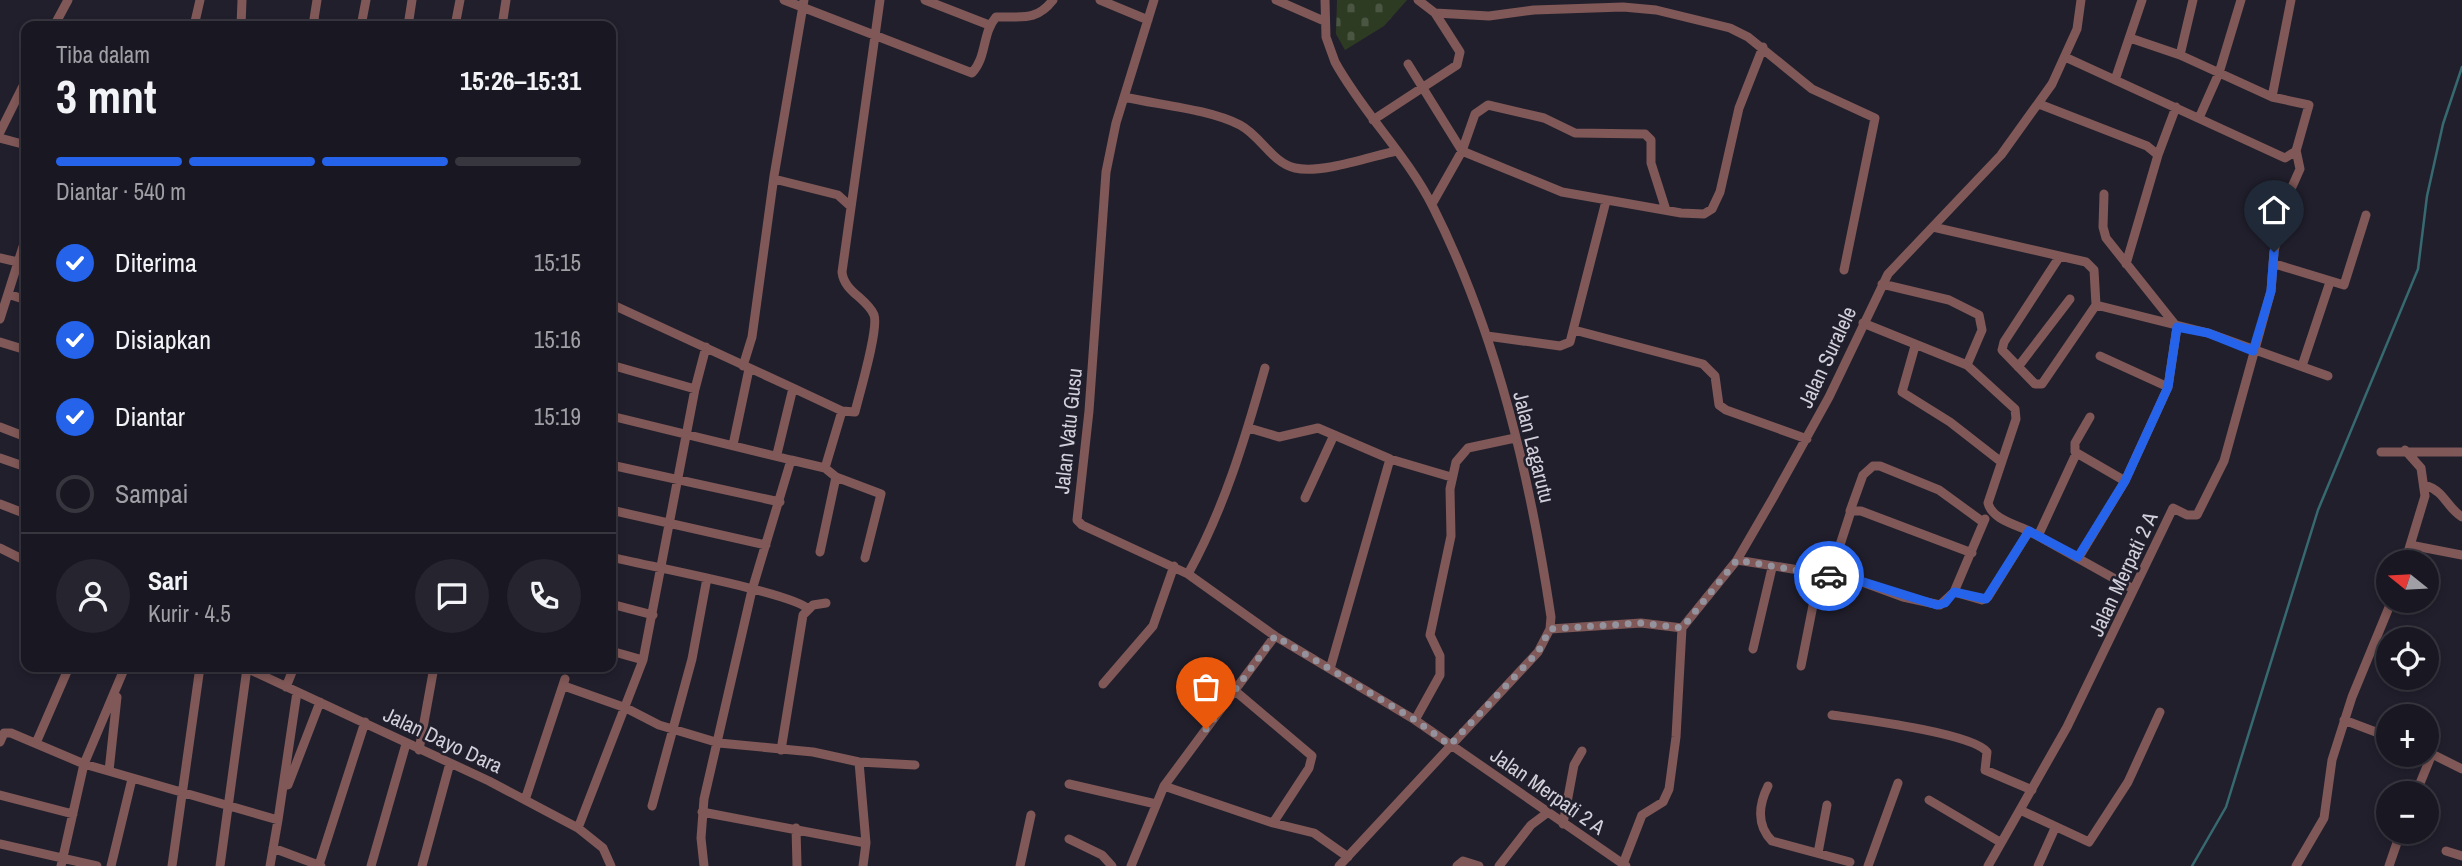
<!DOCTYPE html>
<html lang="id">
<head>
<meta charset="utf-8">
<style>
	body { margin:0; font-family:"Archivo Narrow",sans-serif; background:#26242e; color:#f1f3f6; height:100vh; display:flex; flex-direction:column; font-size:26px; white-space:nowrap }
	* { box-sizing:border-box; margin:0 }
	p { font-size:23px; color:#9f9fa5 }
	.icon { flex:none; width:38px; height:38px; fill:none; stroke:currentColor; stroke-width:2; stroke-linecap:round; stroke-linejoin:round }
	.map { position:relative; flex:1; overflow:hidden }
	.side { position:absolute; left:21px; top:21px; width:595px; height:651px; display:flex; flex-direction:column; background:#191721; border-radius:14px; box-shadow:0 4px 10px #0003,0 0 0 2px #37363f }
	.side>* { flex:none }
	.needle { width:46px; rotate:288deg }
	.tools { position:absolute; left:2376px; top:550px; display:grid; gap:14px }
	.tools a { display:grid; place-items:center; width:63px; height:63px; border-radius:50%; background:#191721; box-shadow:0 4px 10px #0003,0 0 0 2px #37363f; font-size:35px }
	.pin { position:absolute; display:grid; place-items:center; width:60px; height:60px; color:#fff; margin:-72px -30px; border-radius:50% 50% 50% 0; rotate:-45deg; box-shadow:0 0 7px #0007 }
	.pin .icon { rotate:45deg }
	.courier { position:absolute; display:grid; place-items:center; width:70px; height:70px; margin:-35px; border:5px solid #2563eb; border-radius:50%; background:#fff; color:#222; box-shadow:0 2px 9px #0007 }
	.head em { font-style:normal; font-weight:700 }
	.head div { display:flex; flex-direction:column-reverse }
	.head { display:flex; align-items:center; justify-content:space-between; height:119px; padding:0 35px }
	h1 { font-size:46px; font-weight:700; line-height:52px }
	.bar { display:grid; grid-template-columns:repeat(4,1fr); gap:10px 7px; align-content:center; height:84px; padding:0 35px }
	.bar i { height:9px; border-radius:5px; background:#37363f }
	.bar .active { background:#2563eb }
	.bar p { grid-column:span 4 }
	.line { display:flex; align-items:center; gap:18px; padding:0 35px; border-top:2px solid #37363f }
	.line div { flex:1 }
	.round { display:grid; place-items:center; flex:none; width:74px; height:74px; border-radius:37px; background:#26242e }
	ol { padding:0 35px; list-style:none }
	li { display:flex; align-items:center; gap:21px; height:77px }
	li p { margin-inline-start:auto }
	li .icon { padding:7px; border-radius:50%; background:#2563eb; color:#fff; stroke-width:4 }
	li:last-child { color:#9f9fa5 }
	li i { width:38px; height:38px; border:4px solid #37363f; border-radius:50% }
	.map>svg:first-child { display:block }
	.cemetery { fill:url(#cemetery-stones) }
	.lines { fill:none; stroke-linecap:round; stroke-linejoin:round }
	.stream { stroke:#366a70; stroke-width:2.5 }
	.minor { stroke:#7f5857; stroke-width:9 }
	.done { stroke:#93929d; stroke-width:7; stroke-dasharray:0 12.6 }
	.route { stroke:#2563eb; stroke-width:9 }
	.labels { text-anchor:middle; dominant-baseline:central; stroke-width:5; stroke-linejoin:round; paint-order:stroke }
	.street-label { font-size:21px; fill:#d1d0da; stroke:#211f2c }
</style>
</head>
<body>
<div class="map">
<svg width="2462" height="866" viewBox="0 0 2462 866">
	<defs>
		<pattern id="cemetery-stones" width="16" height="16" patternUnits="userSpaceOnUse" patternTransform="scale(1.75)"><rect width="16" height="16" fill="#2e3b23"/><path d="M2 7V4a2 2 0 0 1 4 0v3zM10 15v-3a2 2 0 0 1 4 0v3z" fill="#4b5642"/></pattern>
	</defs>
	<rect width="100%" height="100%" fill="#211f2c"/>
	<path class="cemetery" d="M1337,0H1407L1384,26L1345,50L1336,34Z"/>
	<g class="lines">
		<path class="stream" d="M2192,866L2226,807L2318,510L2418,269L2427,196L2443,124L2462,67"/>
		<path class="minor" d="M317,0L314,19L318,26
			M784,0L972,73C987,57 982,33 996,17C1021,16 1036,22 1053,0
			M925,0L989,25
			M1100,0L1148,20
			M1154,0L1116,123L1106,172L1089,411L1077,520L1082,525L1188,574L1275,636L1415,720L1626,866
			M1276,0L1324,21
			M1325,0L1326,37L1335,62C1363,113 1407,155 1433,207C1497,334 1530,477 1551,617L1550,629L1538,652L1339,866
			M1435,13L1489,16L1534,10L1623,7L1656,10L1730,28L1748,37L1812,89L1875,118L1844,270
			M54,26L68,0
			M194,26L200,0
			M241,26L242,0
			M361,26L366,0
			M408,26L412,0
			M455,26L460,0
			M502,26L506,0
			M2180,55L2193,0
			M2065,57L2285,158L2296,151L2309,105L2272,97L2180,55L2130,38
			M1408,64L1462,151L1562,192L1681,213L1704,214L1712,209L1720,192L1739,108L1763,47
			M2115,80L2142,0
			M1124,97C1159,105 1209,109 1240,125C1261,136 1272,163 1295,168C1321,174 1369,157 1396,151
			M2272,97L2291,0
			M2039,104L2147,146L2158,155L2126,264
			M2199,118L2219,73L2241,0
			M1373,120L1457,65L1460,52L1435,13L1418,0
			M0,132L26,80
			M0,138L26,145
			M2158,155L2176,107
			M774,179L838,195L849,205
			M1432,204L1462,151L1475,114L1488,105L1544,118L1575,133L1645,134L1651,140V163L1666,210
			M1933,227L2086,262L2094,270L2096,305L2208,333L2328,376
			M2060,256L2004,342L2002,350L2035,384H2042L2096,305
			M0,258L18,262
			M2275,264L2344,285L2366,215
			M1882,284L1949,300L1979,315L1982,330L1967,365
			M8,294L26,300
			M611,304L793,388L777,454
			M0,319L26,237
			M1863,323L1967,365L2015,409L2016,419L1988,503C1992,519 2014,524 2029,531
			M1574,330L1703,364L1715,376L1719,405L1726,410L1807,439
			M1487,336L1560,346L1570,342L1606,201
			M0,342L26,350
			M1915,346L1902,392L1950,422L2000,461
			M2100,356L2168,387
			M611,365L695,389
			M743,366L752,337L774,176L804,0
			M2302,366L2330,282
			M2018,367L2070,299
			M793,388L842,411L855,412C859,395 879,329 874,315C867,298 844,292 842,272L880,0
			M611,416L791,460L752,590L704,799L701,838L704,866
			M2090,417L2075,443V452L2125,481
			M0,427L26,437
			M1249,428L1279,437L1318,428L1390,459L1330,669
			M733,445L749,369
			M2381,452H2462
			M0,458L26,467
			M1390,459L1451,477
			M791,460L825,468L836,477L820,552
			M611,465L780,502
			M825,468L842,411
			M836,477L881,494L865,558
			M2425,485C2446,492 2445,506 2462,517
			M1305,498L1334,435
			M0,504L26,514
			M611,510L766,545
			M1850,511L1863,475L1873,466H1880L1939,490L1983,522
			M2038,536L2076,454
			M2410,545L2462,555
			M0,548L26,561
			M611,557C642,565 794,593 808,609
			M2079,557L2125,481L2168,387L2177,327L2106,238L2103,227L2104,194
			M1737,560L1854,579L1903,597L1940,605L1954,592L1982,600L1988,597L2029,531L2133,589
			M2405,562L2425,496L2421,468L2405,450
			M1188,574C1224,509 1245,439 1265,368
			M1837,576L1838,551L1851,511H1861L1972,553
			M1954,592L1985,519
			M611,604L653,615
			M1682,628L1737,560L1773,498L1829,397L1888,274L2001,155L2052,84L2077,29L2081,0
			M1550,629L1641,623L1682,628
			M1753,649L1772,568
			M611,651L643,660
			M1801,666L1819,575
			M244,667L489,781L578,828L603,848L611,866
			M1103,684L1153,626L1174,566
			M564,686L626,708L659,725L719,743L813,752L859,762L915,765
			M286,687L294,667
			M1234,690L1312,756L1309,768L1273,823
			M1832,715C1860,719 1972,733 1987,752L1985,770L2032,790
			M1415,720L1440,675V656L1430,635L1451,536L1450,489L1456,462L1468,448L1515,438
			M2344,720L2389,737
			M0,742L4,733H11L84,764L278,820L297,692
			M36,743L69,667
			M419,750L434,667
			M781,750L803,615L813,605L826,603
			M2432,754L2462,769
			M859,762L866,843L863,866
			M109,771L117,697
			M1069,784L1156,804
			M288,785L320,702
			M1164,786L1273,823L1314,833L1348,857
			M1768,786C1759,804 1756,825 1772,841L1850,862
			M2416,793L2432,754L2427,752
			M0,795L73,814
			M525,800L565,679
			M1929,800L2000,842
			M652,806L692,659L707,578
			M2020,810L2089,842L2128,782L2160,712
			M702,812L866,843
			M1563,824L1574,765L1582,751
			M578,828L643,660L695,389L706,347
			M796,828L797,866
			M1069,839L1102,855L1112,866
			M0,844L97,866
			M273,848L321,866
			M2446,851L2462,856
			M1818,853L1827,805
			M1623,864L1642,815L1663,802L1669,789L1676,737L1682,628
			M319,865L365,722
			M61,866L84,764L125,667
			M111,866L132,779
			M172,866L200,667
			M220,866L247,668
			M270,866L278,820
			M371,866L406,744
			M422,866L450,763
			M1020,866L1031,815
			M1131,866L1164,786L1275,636
			M1457,866L1463,861L1479,866
			M1499,866L1531,825L1547,813
			M1868,866L1898,783
			M1988,866L2067,727L2173,508L2187,515H2197L2224,461L2271,291L2274,252L2283,207L2300,169L2296,150
			M2038,866L2055,828
			M2296,866L2324,818L2332,760L2352,697L2392,600
			M2389,866L2401,831"/>
	</g>
	<g class="lines">
		<path class="done" d="M1206,729L1275,636L1415,720L1450,745L1538,652L1550,629L1641,623L1682,628L1737,560L1829,576"/>
		<path class="route" d="M1829,576L1854,579L1937,605L1945,603L1954,592L1986,599L2029,531L2078,557L2125,481L2168,387L2177,327L2208,333L2253,351L2271,291L2274,252"/>
	</g>
	<g class="labels">
		<g class="street-label">
			<text transform="translate(1827 357) rotate(-65)">Jalan Suralele</text>
			<text transform="translate(1068 431) rotate(-84)">Jalan Vatu Gusu</text>
			<text transform="translate(1534 447) rotate(76)">Jalan Lagarutu</text>
			<text transform="translate(2123 574) rotate(-65)">Jalan Merpati 2 A</text>
			<text transform="translate(443 740) rotate(25)">Jalan Dayo Dara</text>
			<text transform="translate(1548 791) rotate(35)">Jalan Merpati 2 A</text>
		</g>
	</g>
</svg>
<div class="tools">
<a><svg class="needle" viewBox="-14 -14 28 28"><path d="M0-13l5 13h-10z" fill="#e53935"/><path d="M0 13l5-13h-10z" fill="#9f9fa5"/></svg></a>
<a><svg class="icon" aria-label="locate" viewBox="0 0 24 24"><circle cx="12" cy="12" r="6"/><path d="M12 2v4M12 18v4M2 12h4M18 12h4"/></svg></a>
<a>+</a>
<a>−</a>
</div>
<div class="pin" style="left:1206px;top:729px;background:#ea580c"><svg class="icon" aria-label="bag" viewBox="0 0 24 24"><path d="M5 8h14l-1 12H6zM9 8a3 3 0 0 1 6 0"/></svg></div>
<div class="pin" style="left:2274px;top:252px;background:#1f2937"><svg class="icon" aria-label="home" viewBox="0 0 24 24"><path d="M3 11l9-7 9 7M6 9v11h12V9"/></svg></div>
<div class="courier" style="left:1829px;top:576px"><svg class="icon" aria-label="car" viewBox="0 0 24 24"><path d="M5 17H2v-5l4-1 3-4h7l3 4 3 1v5h-3M9 17h6M6 11h13"/><circle cx="7" cy="17" r="2"/><circle cx="17" cy="17" r="2"/></svg></div>
<section class="side">
<div class="head"><div><h1>3 mnt</h1><p>Tiba dalam</p></div><em>15:26–15:31</em></div>
<div class="bar"><i class="active"></i><i class="active"></i><i class="active"></i><i></i><p>Diantar · 540 m</p></div>
<ol>
<li><svg class="icon" aria-label="check" viewBox="0 0 24 24"><path d="M5 12l5 5 9-10"/></svg>Diterima<p>15:15</p></li>
<li><svg class="icon" aria-label="check" viewBox="0 0 24 24"><path d="M5 12l5 5 9-10"/></svg>Disiapkan<p>15:16</p></li>
<li><svg class="icon" aria-label="check" viewBox="0 0 24 24"><path d="M5 12l5 5 9-10"/></svg>Diantar<p>15:19</p></li>
<li><i></i>Sampai</li>
</ol>
<div class="line" style="height:126px"><a class="round"><svg class="icon" aria-label="person" viewBox="0 0 24 24"><circle cx="12" cy="8" r="4"/><path d="M4 21q1-7 8-7t8 7"/></svg></a><div><b>Sari</b><p>Kurir · 4.5</p></div><a class="round"><svg class="icon" aria-label="chat" viewBox="0 0 24 24"><path d="M4 5h16v11H9l-5 4z"/></svg></a><a class="round"><svg class="icon" aria-label="phone" viewBox="0 0 24 24"><path d="M5 4h4l2 5-3 2q2 4 5 5l2-3 5 2v4C11 20 4 13 5 4z"/></svg></a></div>
</section>
</div>
</body>
</html>
